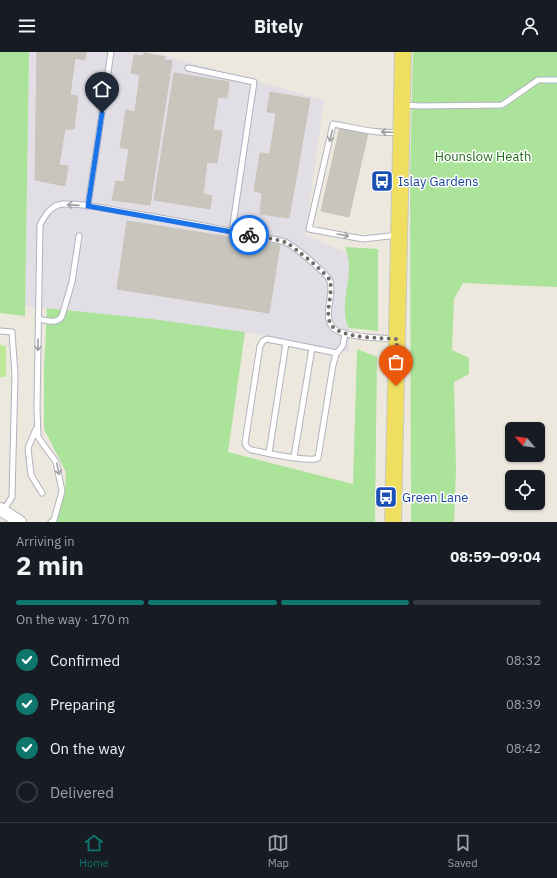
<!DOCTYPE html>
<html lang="en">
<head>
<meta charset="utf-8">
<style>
	body { margin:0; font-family:"IBM Plex Sans",sans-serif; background:#242831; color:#f1f3f6; height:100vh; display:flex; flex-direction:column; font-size:15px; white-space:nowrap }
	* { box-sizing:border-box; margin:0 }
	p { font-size:13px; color:#9ea1a6 }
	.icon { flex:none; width:22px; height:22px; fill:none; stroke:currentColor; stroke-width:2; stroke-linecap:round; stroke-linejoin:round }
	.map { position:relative; height:470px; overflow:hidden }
	.sheet { display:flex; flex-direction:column; background:#171b24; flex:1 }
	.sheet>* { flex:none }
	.needle { width:26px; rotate:299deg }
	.buttons { position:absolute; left:505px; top:370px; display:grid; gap:8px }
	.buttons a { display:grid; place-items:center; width:40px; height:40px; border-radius:6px; background:#171b24; box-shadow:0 1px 3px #0004; font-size:20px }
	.pin { position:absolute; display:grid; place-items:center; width:34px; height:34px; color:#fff; margin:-41px -17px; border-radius:50% 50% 50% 0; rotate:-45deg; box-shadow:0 0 4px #0007 }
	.pin .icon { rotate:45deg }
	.courier { position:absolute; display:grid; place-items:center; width:40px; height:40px; margin:-20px; border:3px solid #1a73e8; border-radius:50%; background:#fff; color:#222; box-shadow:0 1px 5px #0007 }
	.headline em { font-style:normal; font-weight:700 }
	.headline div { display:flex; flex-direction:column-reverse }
	.headline { display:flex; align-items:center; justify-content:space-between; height:68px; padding:0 16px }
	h1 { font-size:26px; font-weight:700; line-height:30px }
	.bar { display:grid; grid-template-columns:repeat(4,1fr); gap:6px 4px; align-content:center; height:48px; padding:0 16px }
	.bar i { height:5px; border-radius:3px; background:#363941 }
	.bar .current { background:#0f766e }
	.bar p { grid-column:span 4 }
	ol { padding:0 16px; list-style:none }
	li { display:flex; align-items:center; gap:12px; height:44px }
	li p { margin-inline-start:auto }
	li .icon { padding:4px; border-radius:50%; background:#0f766e; color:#fff; stroke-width:4 }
	li:last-child { color:#9ea1a6 }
	li i { width:22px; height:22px; border:2px solid #363941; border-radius:50% }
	header { display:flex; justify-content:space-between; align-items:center; height:52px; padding:0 16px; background:#171b24; font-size:18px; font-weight:700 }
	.tabs { display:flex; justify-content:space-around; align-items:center; height:56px; border-top:1px solid #363941; background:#171b24; font-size:11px; color:#9ea1a6 }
	.tabs a { display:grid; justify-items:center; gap:2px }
	.tabs .current { color:#0f766e }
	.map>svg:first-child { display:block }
	.industrial { fill:#e1dee5 }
	.green { fill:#abe39a }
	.pitch { fill:#bdea96 }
	.building { fill:#c8c5bd; stroke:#c8c4b7 }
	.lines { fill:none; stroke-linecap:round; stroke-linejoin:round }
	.service-casing { stroke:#b1b2bf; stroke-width:7 }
	.tertiary-casing { stroke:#b1b2bf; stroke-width:14 }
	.primary-casing { stroke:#c8c8c8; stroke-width:18 }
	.service { stroke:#fff; stroke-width:5 }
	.tertiary { stroke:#fff; stroke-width:12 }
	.primary { stroke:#f0de60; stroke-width:16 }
	.oneway { stroke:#a0a0a0 }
	.done { stroke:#6f6d69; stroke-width:4; stroke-dasharray:0 7.2 }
	.route { stroke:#1a73e8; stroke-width:5 }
	.labels { text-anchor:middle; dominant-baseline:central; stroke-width:3; stroke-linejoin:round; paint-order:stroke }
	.park-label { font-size:13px; fill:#22681b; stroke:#fff }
	.transit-label { font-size:13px; fill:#164399; stroke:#fff; text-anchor:start }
</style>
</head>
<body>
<header><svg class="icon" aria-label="menu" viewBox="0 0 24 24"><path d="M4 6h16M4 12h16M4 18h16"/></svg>Bitely<svg class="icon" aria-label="person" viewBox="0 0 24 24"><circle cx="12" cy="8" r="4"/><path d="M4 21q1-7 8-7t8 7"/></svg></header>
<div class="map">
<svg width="557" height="470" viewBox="0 0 557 470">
	<rect width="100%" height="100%" fill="#ede8dd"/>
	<path class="industrial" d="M29,0H152L324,48L305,183L356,205L347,271L349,276V300L245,280L71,258L25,254Z"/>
	<path class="green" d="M0,0H29L25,264L0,261Z
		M413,0H557V235L463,231L454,247L452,298L469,306V322L454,330L456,418L454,470H411L410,126Z
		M345,195L378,197V279L349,276C339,257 350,234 349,213C349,207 347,201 345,195Z
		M47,256L152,267L245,280L228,400L353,432L357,297L377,305L375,470H51L58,441L65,439L66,420L44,377V318Z"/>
	<path class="pitch" d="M0,293L6,294V325H0Z"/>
	<path class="building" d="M37,0H86L85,8L75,6L70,43L78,44L74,77H65L59,113L68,114L65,134L35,128Z
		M144,1L165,5L164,8L172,9L150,153L112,148L116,129L124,130L129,97L120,95L126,58L135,60L140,23L131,21L134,3L143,4Z
		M174,21L229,30L227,46L218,45L213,78L222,79L217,111L207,110L203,142L212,144L210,157L154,148Z
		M270,40L310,47L289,166L260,162L262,141L254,139L260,101L270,102L276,61L267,60Z
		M340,75L368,81L349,165L321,159Z
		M127,169L280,193L269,261L117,237Z"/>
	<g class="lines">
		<g class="service-casing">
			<path id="service" d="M188,16L254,30L232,179
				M404,53L420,54L502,53L538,28H557
				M88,154L111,0
				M398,183L363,187L309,177L333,72C355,76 377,82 399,80
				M38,267C47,268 57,273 62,264L72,230L79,184
				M0,279L12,280L15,323L12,445L3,459
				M337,301L267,287L263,289L260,294L245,391L247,395L251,398C264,400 308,411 318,406L333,313L336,302L337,301L343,293L345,281
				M36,377L28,396L31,423L42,441
				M269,401L286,291
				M294,405L312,296
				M51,470L54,468L62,439L56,410L38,385L37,356L40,173C45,163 51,153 63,152C86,151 110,158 132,161C171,168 210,174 249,183C259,185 279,187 287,191C295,195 328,222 330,229C335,243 320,268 336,278C346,285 382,286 396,287"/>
		</g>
		<g class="tertiary-casing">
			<path id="tertiary" d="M0,457L20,470"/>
		</g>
		<g class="primary-casing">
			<path id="primary" d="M393,470L403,0"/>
		</g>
		<use href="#service" class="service"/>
		<use href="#tertiary" class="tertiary"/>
		<use href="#primary" class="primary"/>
	</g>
	<defs><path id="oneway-shaft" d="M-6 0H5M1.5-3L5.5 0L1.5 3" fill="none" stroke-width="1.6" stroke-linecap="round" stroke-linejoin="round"/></defs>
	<g class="oneway">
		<use href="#oneway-shaft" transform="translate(387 80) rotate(-178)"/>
		<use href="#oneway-shaft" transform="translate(331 84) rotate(103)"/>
		<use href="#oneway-shaft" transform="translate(73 153) rotate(-176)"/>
		<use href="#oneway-shaft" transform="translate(343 183) rotate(10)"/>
		<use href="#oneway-shaft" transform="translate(38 293) rotate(91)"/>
		<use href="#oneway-shaft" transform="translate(58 417) rotate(78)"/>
	</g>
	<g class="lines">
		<path class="done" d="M249,183C258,185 279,187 287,191C295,196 328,222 330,229C334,244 320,269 337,278C350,286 381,286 397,287L396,334"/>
		<path class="route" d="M102,61L88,154L249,183"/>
	</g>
	<defs>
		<g id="bus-square" transform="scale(1.15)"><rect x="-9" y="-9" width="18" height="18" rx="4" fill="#1a4fb4" stroke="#fff"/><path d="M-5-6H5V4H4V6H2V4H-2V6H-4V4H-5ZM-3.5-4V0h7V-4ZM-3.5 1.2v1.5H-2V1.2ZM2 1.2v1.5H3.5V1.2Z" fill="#fff"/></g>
	</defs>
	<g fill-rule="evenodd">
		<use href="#bus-square" x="382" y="129"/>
		<use href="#bus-square" x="386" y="445"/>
	</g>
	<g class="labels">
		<g class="park-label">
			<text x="483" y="104">Hounslow Heath</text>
		</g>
		<g class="transit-label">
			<text x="398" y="129">Islay Gardens</text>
			<text x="402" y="445">Green Lane</text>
		</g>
	</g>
</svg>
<div class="buttons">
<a><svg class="needle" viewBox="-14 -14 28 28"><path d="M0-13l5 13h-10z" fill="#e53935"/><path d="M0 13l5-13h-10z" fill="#9ea1a6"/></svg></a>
<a><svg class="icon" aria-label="locate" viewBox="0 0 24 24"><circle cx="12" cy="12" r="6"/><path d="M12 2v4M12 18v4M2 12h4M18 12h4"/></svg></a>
</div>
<div class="pin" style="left:396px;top:334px;background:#ea580c"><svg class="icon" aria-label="bag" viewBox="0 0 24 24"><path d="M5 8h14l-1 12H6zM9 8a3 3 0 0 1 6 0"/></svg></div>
<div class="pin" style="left:102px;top:61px;background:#1f2937"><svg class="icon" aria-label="home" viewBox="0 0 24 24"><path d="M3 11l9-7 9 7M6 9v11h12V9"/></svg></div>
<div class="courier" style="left:249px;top:183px"><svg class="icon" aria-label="bike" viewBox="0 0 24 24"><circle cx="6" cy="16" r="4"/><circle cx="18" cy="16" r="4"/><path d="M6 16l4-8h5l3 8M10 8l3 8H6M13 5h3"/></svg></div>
</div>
<section class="sheet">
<div class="headline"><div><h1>2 min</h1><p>Arriving in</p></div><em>08:59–09:04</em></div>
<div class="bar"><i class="current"></i><i class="current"></i><i class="current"></i><i></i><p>On the way · 170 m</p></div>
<ol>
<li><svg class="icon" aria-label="check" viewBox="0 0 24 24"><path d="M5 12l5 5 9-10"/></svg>Confirmed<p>08:32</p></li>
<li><svg class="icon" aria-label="check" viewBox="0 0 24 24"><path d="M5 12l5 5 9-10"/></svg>Preparing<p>08:39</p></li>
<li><svg class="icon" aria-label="check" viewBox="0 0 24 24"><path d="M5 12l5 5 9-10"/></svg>On the way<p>08:42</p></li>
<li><i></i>Delivered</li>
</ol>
</section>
<nav class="tabs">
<a class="current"><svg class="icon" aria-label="home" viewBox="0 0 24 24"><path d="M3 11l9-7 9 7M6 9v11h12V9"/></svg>Home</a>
<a><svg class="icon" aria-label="map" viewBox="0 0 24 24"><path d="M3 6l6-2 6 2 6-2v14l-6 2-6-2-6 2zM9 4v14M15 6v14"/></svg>Map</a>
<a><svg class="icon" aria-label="saved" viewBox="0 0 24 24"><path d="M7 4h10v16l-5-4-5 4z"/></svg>Saved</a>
</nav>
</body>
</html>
